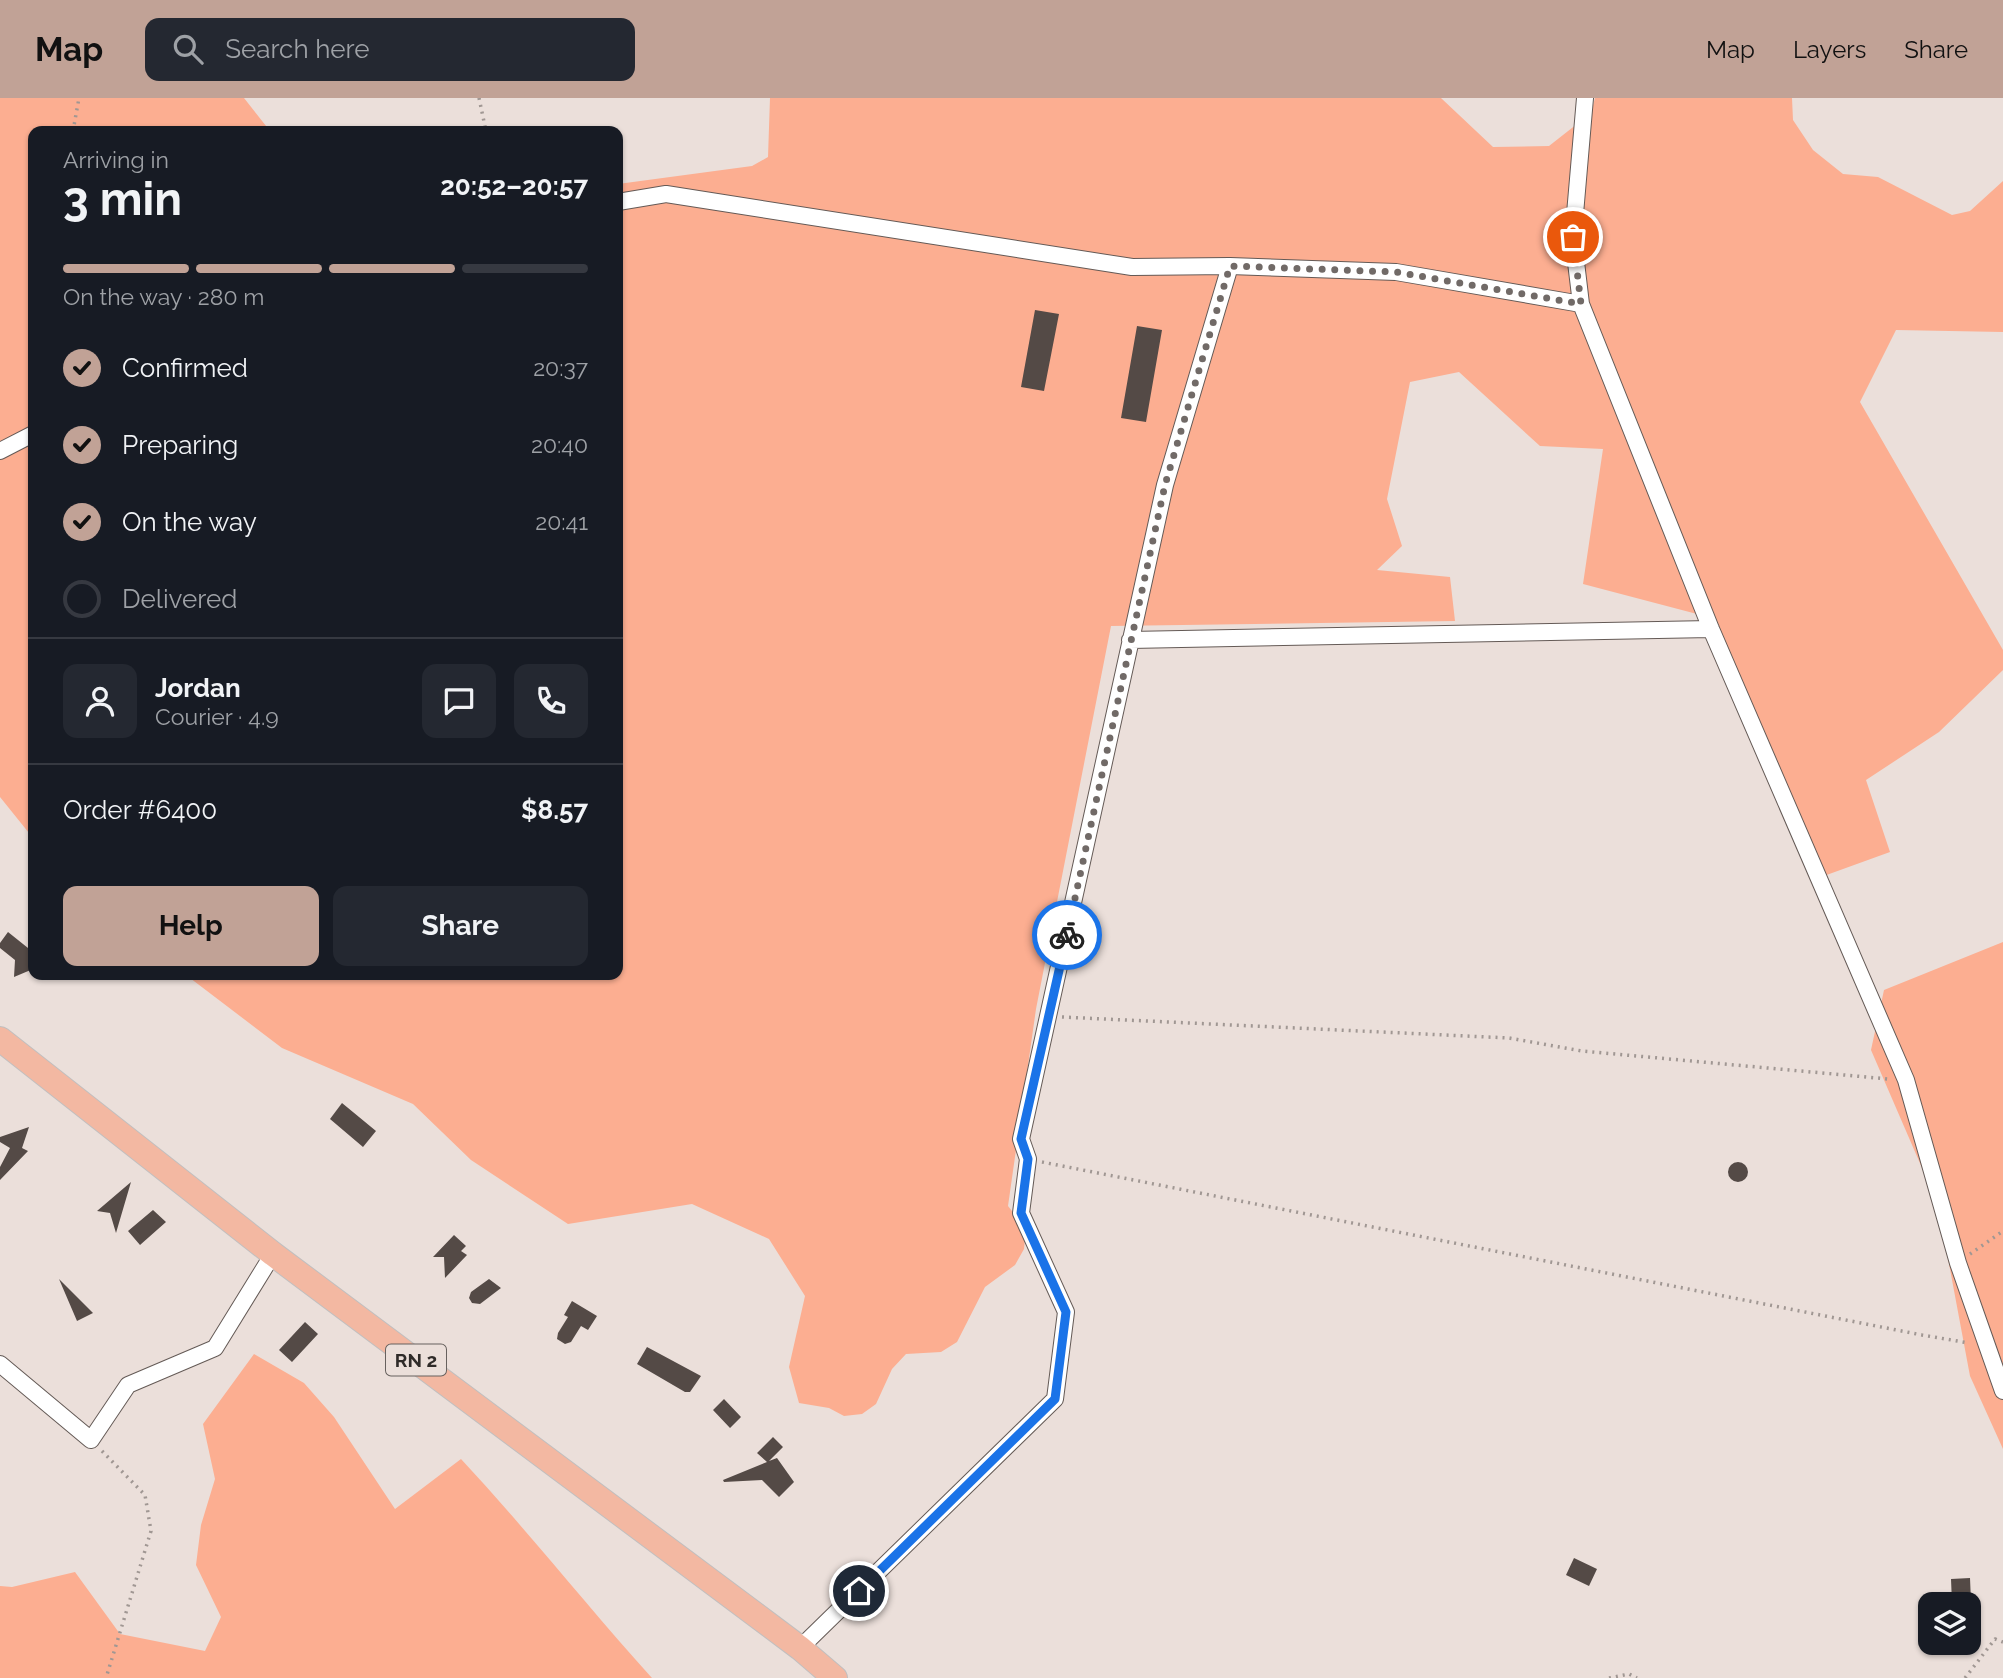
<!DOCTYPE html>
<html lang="en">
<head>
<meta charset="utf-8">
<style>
	body { margin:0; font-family:Raleway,sans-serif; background:#242831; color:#f1f3f6; height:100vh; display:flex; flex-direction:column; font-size:26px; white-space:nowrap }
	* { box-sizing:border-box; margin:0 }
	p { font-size:23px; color:#9ea1a6 }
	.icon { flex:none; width:38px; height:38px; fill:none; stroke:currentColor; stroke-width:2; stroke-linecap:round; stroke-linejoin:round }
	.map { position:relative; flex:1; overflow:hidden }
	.drawer { position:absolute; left:28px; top:28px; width:595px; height:854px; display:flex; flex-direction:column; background:#171b24; border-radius:14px; box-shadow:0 2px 5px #0004 }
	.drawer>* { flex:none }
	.buttons { position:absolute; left:1918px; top:1494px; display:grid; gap:14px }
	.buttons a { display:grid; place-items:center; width:63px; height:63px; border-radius:14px; background:#171b24; box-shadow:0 2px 5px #0004; font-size:35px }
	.pin { position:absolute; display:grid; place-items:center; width:60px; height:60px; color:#fff; margin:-30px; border:4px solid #fff; border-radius:50%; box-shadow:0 2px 7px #0007 }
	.courier { position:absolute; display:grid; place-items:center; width:70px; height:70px; margin:-35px; border:5px solid #1a73e8; border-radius:50%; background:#fff; color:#222; box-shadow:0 2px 9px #0007 }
	.summary em { font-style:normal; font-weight:700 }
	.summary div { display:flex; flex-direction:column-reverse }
	.summary { display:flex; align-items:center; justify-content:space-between; height:119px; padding:0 35px }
	h1 { font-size:46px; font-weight:700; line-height:52px }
	.bar { display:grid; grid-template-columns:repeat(4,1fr); gap:10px 7px; align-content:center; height:84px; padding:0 35px }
	.bar i { height:9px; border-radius:5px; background:#363941 }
	.bar .selected { background:#c1a296 }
	.bar p { grid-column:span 4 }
	.line { display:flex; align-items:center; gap:18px; padding:0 35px; border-top:2px solid #363941 }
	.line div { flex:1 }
	.round { display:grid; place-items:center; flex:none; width:74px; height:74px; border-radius:14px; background:#242831 }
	ol { padding:0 35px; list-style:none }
	li { display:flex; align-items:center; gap:21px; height:77px }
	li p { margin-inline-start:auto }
	li .icon { padding:7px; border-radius:50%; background:#c1a296; color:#111; stroke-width:4 }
	li:last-child { color:#9ea1a6 }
	li i { width:38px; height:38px; border:4px solid #363941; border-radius:50% }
	.primary-button { display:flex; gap:14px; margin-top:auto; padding:14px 35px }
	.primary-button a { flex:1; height:80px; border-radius:14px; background:#c1a296; color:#111; font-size:28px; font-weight:700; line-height:80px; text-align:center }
	.primary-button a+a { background:#242831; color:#f1f3f6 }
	header { display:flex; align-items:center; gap:42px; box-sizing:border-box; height:98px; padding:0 35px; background:#c1a296; color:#111 }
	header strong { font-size:33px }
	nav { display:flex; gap:38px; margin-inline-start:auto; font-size:24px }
	.search { width:490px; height:63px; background:#242831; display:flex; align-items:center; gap:18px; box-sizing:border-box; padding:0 24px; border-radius:14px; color:#9ea1a6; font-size:26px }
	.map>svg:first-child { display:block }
	.green { fill:#fcae91 }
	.building { fill:#544a46 }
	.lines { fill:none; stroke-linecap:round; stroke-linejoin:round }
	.minor-casing { stroke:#645a56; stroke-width:18 }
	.primary-casing { stroke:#c1bfbf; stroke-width:26 }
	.path { stroke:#a09793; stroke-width:3.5; stroke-dasharray:2 5; stroke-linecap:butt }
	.minor { stroke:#fff; stroke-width:16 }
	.primary { stroke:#f3b8a2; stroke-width:24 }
	.done { stroke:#716a67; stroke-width:7; stroke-dasharray:0 12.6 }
	.route { stroke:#1a73e8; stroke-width:9 }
	.labels { text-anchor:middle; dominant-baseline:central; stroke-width:7; stroke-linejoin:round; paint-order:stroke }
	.shield { fill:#ebdfda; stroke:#67615e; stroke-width:2 }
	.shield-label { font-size:19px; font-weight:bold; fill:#2f2b29 }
</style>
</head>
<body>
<header>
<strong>Map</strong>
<div class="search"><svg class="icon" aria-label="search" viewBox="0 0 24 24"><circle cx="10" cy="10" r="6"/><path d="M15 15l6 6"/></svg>Search here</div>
<nav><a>Map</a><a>Layers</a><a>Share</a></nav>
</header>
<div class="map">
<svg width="2003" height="1580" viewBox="0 0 2003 1580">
	<rect width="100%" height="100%" fill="#ebdfda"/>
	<path class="green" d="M0,0H244L270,33H33V740L0,699Z
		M770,0H1441L1493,49L1549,48L1591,15L1595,0H1792L1793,22L1813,52L1843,76L1878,79L1952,117L1970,113L2003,83V234L1896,232L1860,304L2003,552V572L1939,634L1866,682L1890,754L1821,779L1716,521L1583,486L1603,351L1540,348L1459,274L1410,284L1387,401L1402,448L1377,472L1450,479L1455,523L1111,528L1036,911L1008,1108L1026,1131L1024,1151L1015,1167L985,1189L957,1244L941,1254L906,1256L892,1271L876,1306L862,1316L844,1318L829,1310L799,1305L789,1269L805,1198L769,1141L692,1106L568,1126L471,1062L413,1006L282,950L186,877H618V86L752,68L768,59Z
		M2003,844V1351L1970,1278L1938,1107L1871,952L1884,892Z
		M254,1256L304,1285L334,1319L395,1411L461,1361C527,1432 587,1508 652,1580H0V1488L12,1489L75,1474L120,1536L205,1553L221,1519L196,1467L201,1427L215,1381L203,1326Z"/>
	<path class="building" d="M1035,212L1059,216L1044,293L1021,289Z
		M1137,228L1162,232L1146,324L1121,320Z
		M8,834L33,854V871L14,879L15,862L0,850V845Z
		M342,1005L376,1033L363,1049L330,1021Z
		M29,1029L22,1050L28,1053L0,1082V1069L10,1050L0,1044V1039Z
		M1728 1074a10 10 0 1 1 20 0a10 10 0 1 1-20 0Z
		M131,1084L116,1135L110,1115L97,1113Z
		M153,1112L166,1124L140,1147L128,1133Z
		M454,1137L466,1148L461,1153L467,1157L445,1180L444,1159H433Z
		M59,1181L93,1215L77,1223Z
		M489,1181L501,1190L480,1206L472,1205L469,1200L471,1194Z
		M572,1203L597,1218L588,1232L581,1228L571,1244L565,1246L557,1241L558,1235L568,1219L564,1217Z
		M305,1224L318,1236L292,1264L279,1252Z
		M647,1249L701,1278L690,1294H685L637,1266Z
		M724,1301L741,1319L730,1330L713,1312Z
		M773,1339L783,1349L769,1363L777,1360L794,1384L779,1399L762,1382L724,1384L723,1382L767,1364L757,1355Z
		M1574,1460L1597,1471L1589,1488L1566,1477Z
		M1970,1480L1971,1504L1952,1505L1951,1481Z"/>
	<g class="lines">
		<g class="minor-casing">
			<path id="minor" d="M618,104L666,96L1132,169L1230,168L1396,174L1581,206L1711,531L1906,982L1958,1165L2003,1293
				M1581,206L1573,139L1585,0
				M0,353L33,336
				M1130,542L1711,531
				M0,1266L91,1342L128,1287L215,1250L273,1156
				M800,1550L1055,1301L1066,1214L1021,1115L1028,1061L1021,1041L1165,387L1230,168"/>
		</g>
		<g class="primary-casing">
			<path id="primary" d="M0,941L273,1156L800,1550L835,1580"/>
		</g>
		<path class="path" d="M479,0L486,33
			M73,33L79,0
			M1062,919L1509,940L1582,953L1888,981
			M1042,1064L1922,1237L1969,1245
			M1970,1156L2003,1133
			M102,1353L145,1397L151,1433L106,1580
			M1609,1580L1629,1576L1637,1580
			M1965,1580L1995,1541L2003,1544"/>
		<use href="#minor" class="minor"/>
		<use href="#primary" class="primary"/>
	</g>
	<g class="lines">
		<path class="done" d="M1067,837L1165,387L1230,168L1396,174L1581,206L1573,139"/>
		<path class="route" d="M859,1493L1055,1301L1066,1214L1021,1115L1028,1061L1021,1041L1067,837"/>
	</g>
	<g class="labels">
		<rect class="shield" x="386" y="1246.5" width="60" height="31" rx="5"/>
		<g class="shield-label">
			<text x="416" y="1262">RN 2</text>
		</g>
	</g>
</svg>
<div class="buttons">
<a><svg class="icon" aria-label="layers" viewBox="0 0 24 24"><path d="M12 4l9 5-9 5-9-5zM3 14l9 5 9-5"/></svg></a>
</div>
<div class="pin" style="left:1573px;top:139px;background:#ea580c"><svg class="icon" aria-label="bag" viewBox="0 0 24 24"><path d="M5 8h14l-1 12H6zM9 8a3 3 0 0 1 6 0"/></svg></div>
<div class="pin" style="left:859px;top:1493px;background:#1f2937"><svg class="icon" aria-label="home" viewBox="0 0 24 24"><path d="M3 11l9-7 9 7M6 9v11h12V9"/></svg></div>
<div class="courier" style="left:1067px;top:837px"><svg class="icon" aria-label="bike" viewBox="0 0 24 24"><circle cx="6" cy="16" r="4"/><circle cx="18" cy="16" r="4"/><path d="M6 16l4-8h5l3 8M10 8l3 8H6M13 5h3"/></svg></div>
<section class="drawer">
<div class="summary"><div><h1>3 min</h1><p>Arriving in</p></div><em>20:52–20:57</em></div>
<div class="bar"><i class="selected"></i><i class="selected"></i><i class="selected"></i><i></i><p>On the way · 280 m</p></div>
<ol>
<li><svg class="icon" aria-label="check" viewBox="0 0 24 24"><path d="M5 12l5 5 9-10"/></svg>Confirmed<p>20:37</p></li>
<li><svg class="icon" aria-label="check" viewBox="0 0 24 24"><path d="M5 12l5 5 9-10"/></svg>Preparing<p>20:40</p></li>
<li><svg class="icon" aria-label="check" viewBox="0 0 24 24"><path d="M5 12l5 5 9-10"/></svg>On the way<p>20:41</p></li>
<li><i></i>Delivered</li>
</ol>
<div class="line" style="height:126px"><a class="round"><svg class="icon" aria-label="person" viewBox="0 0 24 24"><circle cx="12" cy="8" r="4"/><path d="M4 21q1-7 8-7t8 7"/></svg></a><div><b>Jordan</b><p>Courier · 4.9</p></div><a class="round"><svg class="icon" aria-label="chat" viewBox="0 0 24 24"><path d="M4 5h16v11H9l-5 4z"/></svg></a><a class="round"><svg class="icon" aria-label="phone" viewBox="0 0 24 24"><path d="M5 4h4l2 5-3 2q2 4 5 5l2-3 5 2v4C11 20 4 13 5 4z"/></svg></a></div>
<div class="line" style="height:91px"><div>Order #6400</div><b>$8.57</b></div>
<div class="primary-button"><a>Help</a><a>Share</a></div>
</section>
</div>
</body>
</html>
